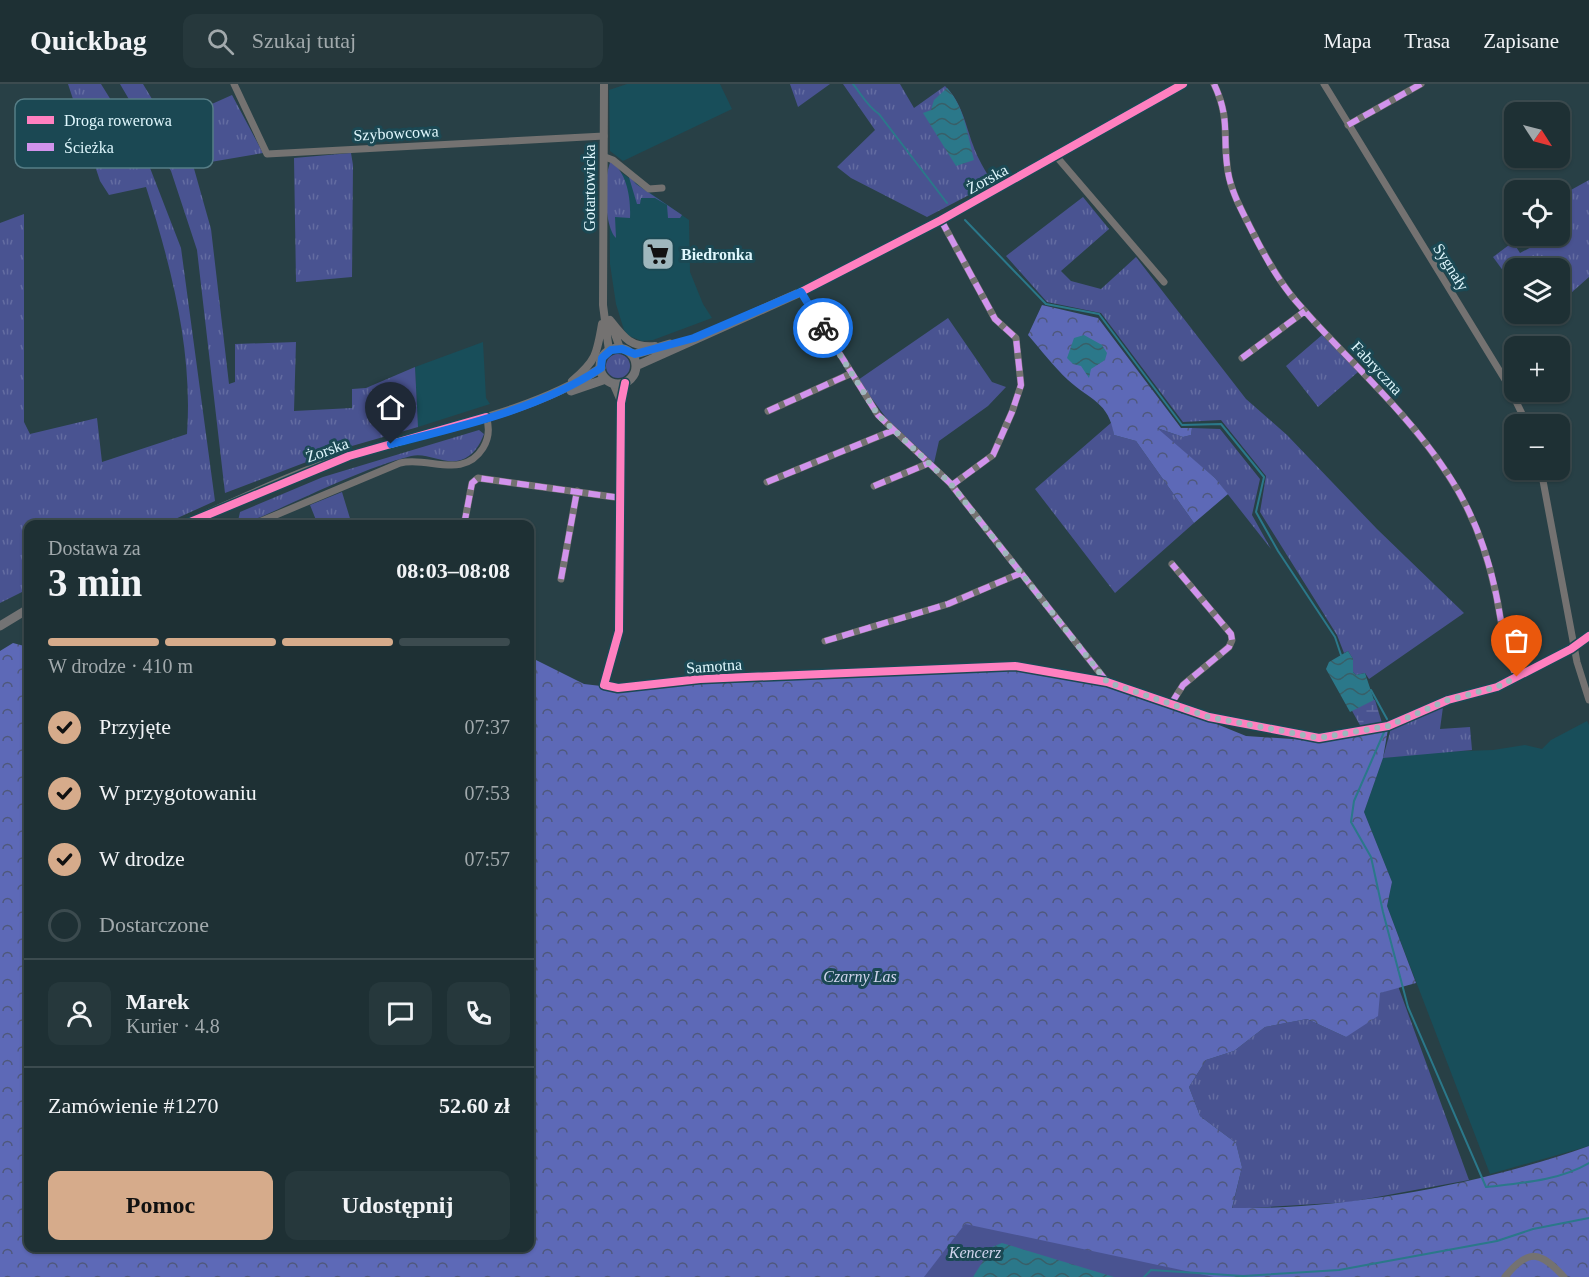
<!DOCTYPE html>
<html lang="pl">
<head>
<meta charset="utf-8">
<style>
	body { margin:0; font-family:"Times New Roman",serif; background:#26383c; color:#f1f3f6; height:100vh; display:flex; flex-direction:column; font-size:22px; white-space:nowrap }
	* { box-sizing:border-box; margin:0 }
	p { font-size:20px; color:#a1a9ac }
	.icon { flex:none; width:33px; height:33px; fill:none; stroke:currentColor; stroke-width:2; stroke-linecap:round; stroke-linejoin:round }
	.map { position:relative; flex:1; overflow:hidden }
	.side { position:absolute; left:24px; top:436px; width:510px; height:732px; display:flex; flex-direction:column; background:#1e3034; border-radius:12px; box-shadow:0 2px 4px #0004,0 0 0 2px #3c4b4f }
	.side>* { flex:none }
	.needle { width:39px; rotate:126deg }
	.fabs { position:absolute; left:1504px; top:18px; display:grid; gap:12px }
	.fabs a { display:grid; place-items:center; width:66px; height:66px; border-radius:12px; background:#1e3034; box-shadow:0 2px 4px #0004,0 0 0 2px #3c4b4f; font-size:30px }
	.pin { position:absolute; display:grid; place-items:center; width:51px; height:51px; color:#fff; margin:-62px -26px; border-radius:50% 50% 50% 0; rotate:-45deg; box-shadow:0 0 6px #0007 }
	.pin .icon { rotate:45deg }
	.courier { position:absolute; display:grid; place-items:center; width:60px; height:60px; margin:-30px; border:4px solid #1a73e8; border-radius:50%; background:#fff; color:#222; box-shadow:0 2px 8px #0007 }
	.headline em { font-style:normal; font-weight:600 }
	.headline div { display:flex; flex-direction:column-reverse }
	.headline { display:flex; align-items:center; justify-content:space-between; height:102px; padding:0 24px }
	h1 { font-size:39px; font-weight:600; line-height:45px }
	.bar { display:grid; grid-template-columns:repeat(4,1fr); gap:9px 6px; align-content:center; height:72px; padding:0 24px }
	.bar i { height:8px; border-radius:4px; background:#3c4b4f }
	.bar .active { background:#d6ab8b }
	.bar p { grid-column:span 4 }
	.line { display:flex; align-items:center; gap:15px; padding:0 24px; border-top:2px solid #3c4b4f }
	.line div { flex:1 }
	.round { display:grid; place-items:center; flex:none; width:63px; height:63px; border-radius:12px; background:#26383c }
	ol { padding:0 24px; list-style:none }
	li { display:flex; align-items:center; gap:18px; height:66px }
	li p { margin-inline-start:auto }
	li .icon { padding:6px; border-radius:50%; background:#d6ab8b; color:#111; stroke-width:4 }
	li:last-child { color:#a1a9ac }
	li i { width:33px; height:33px; border:3px solid #3c4b4f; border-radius:50% }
	.cta { display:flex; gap:12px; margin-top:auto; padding:12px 24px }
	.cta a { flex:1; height:69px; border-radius:12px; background:#d6ab8b; color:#111; font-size:24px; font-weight:600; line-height:69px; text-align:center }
	.cta a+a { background:#26383c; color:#f1f3f6 }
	header { display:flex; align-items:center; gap:36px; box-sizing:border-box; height:84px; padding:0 30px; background:#1e3034; border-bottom:2px solid #3c4b4f }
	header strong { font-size:28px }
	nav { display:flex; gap:33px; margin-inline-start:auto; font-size:21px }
	.search { width:420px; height:54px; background:#26383c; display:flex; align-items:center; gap:15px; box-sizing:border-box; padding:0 21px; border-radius:12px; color:#a1a9ac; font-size:22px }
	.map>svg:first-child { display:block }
	.built { fill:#184e5a }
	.grass { fill:url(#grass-tufts) }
	.forest { fill:url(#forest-crowns) }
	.wetland { fill:url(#wetland-marsh) }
	.park { fill:#495391 }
	.water { fill:url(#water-waves) }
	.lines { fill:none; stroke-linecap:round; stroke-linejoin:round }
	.stream { stroke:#2b788a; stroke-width:2 }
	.minor { stroke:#747271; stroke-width:7 }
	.tertiary { stroke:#747271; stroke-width:8 }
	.secondary { stroke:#737374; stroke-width:9 }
	.quiet { stroke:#d193ec; stroke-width:6; stroke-dasharray:12 6; stroke-linecap:butt }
	.cycleway-casing { stroke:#1b4853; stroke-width:11 }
	.cycleway { stroke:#ff80c0; stroke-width:8 }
	.done { stroke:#9fb7bd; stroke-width:6; stroke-dasharray:0 10.8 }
	.route { stroke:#1a73e8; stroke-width:8 }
	.labels { text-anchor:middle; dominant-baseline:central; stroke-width:6; stroke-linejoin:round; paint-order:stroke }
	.street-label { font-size:16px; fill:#dff7fd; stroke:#1b4853 }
	.poi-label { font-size:16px; font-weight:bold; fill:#dff7fd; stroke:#1b4853; text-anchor:start }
	.park-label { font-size:16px; font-style:italic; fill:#d0d5ed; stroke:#1b4853 }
	.key { fill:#1b4853; stroke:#567d86; stroke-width:1.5 }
	.key-label { font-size:16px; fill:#dff7fd }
</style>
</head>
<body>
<header>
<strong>Quickbag</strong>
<div class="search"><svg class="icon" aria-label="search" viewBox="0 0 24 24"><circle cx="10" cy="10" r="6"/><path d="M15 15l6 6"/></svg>Szukaj tutaj</div>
<nav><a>Mapa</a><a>Trasa</a><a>Zapisane</a></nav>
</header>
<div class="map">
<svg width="1589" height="1193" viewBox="0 0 1589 1193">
	<defs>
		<pattern id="grass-tufts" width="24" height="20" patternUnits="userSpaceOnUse" patternTransform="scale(1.5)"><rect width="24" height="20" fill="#495391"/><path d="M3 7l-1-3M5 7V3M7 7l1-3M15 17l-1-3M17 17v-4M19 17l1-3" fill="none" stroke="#636ca1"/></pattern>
		<pattern id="forest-crowns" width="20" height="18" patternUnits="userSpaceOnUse" patternTransform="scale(1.5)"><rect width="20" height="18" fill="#5d69b7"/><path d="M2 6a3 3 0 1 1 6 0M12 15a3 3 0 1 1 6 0" fill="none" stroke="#4f587c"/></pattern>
		<pattern id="wetland-marsh" width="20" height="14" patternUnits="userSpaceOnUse" patternTransform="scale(1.5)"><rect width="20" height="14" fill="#495391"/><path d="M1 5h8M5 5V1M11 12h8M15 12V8" fill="none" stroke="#636ca1"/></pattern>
		<pattern id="water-waves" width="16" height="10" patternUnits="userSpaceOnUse" patternTransform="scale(1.5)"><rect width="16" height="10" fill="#2b788a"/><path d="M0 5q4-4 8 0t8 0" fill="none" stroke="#385f68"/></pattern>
	</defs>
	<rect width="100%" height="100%" fill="#284046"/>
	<path class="built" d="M627,0H720L732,25L623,77L610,67L609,6Z
		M609,80L689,136L690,188L703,220L712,234L653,256L642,257L629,252L624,246L616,220L610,180Z
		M483,258L486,314L490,320L418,343L415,283Z
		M1587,637L1589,641V1062L1490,1090L1387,822L1392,798L1364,728L1383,674L1436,668L1493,666L1525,661L1542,665L1551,656Z"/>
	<path class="grass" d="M68,0H101L145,71L181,164L215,417L162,441H28V505L0,519V139L24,130V338L30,350L97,334L102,378L187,350C193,266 171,182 146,103L109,111L100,97Z
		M120,0H143L167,40L232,11L263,69L193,81L211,145L229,300L235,298V260L296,258L294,327L352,324V305L366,304L415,283L418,343L338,366L225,409L197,166L171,87Z
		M790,0H830L798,23Z
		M843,0H900L914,24L945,2C962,19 965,39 973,61C977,74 986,87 992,99L927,133L851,94L837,83L875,46Z
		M351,69L353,81L352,193L296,198L294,74Z
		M611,77C627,89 631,114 630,134L615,133L616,154C604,143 603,91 611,77Z
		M628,90L636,100L682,131L680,134H668L667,121L655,114H641L640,120H637Z
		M1589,96V193L1562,217L1560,226V184H1515V203L1493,173L1513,158L1520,169L1552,152H1560V147L1565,144L1560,134V112Z
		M1083,113L1109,145L1061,187L1071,197L1101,205L1136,173L1246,315L1287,351L1377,445L1464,529L1369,595L1365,589L1356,591L1353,588V575L1348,567L1344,569L1337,551L1260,428L1266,392L1221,336L1183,338L1101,229L1047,218L1006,172Z
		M948,234L992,298L1006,303L988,322L939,357L934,379L887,335L858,296Z
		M1322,251L1358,288L1318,323L1286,282Z
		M606 282a12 12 0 1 1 24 0a12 12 0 1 1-24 0Z
		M1112,338L1114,351L1136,357L1194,439L1115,509L1035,405Z
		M1154,343L1183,353L1191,351L1192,344L1220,345L1260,395L1252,431L1271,465L1215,394Z
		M479,346L484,350C480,361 473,372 461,376C443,381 428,368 411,372C364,384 306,413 261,433L243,439L238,437L240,428L323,393Z
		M342,408L352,441H318L310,421Z
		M1443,623L1440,645L1470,643L1472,666L1383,674L1391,644Z
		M1398,902L1469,1096L1350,1118L1232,1125L1242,1083L1236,1059L1200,1032L1189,1003L1206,976L1234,967L1265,943L1307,935L1346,953L1380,909Z"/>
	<path class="forest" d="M1042,221L1098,234L1181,344H1192L1191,351L1183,353L1157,344L1215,394L1228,410L1194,439L1136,357L1114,351C1109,318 1090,316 1068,296C1054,283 1041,266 1028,251Z
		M13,559L28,563V1164H530V573L584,600L618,604L700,595L1020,585L1110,602L1170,621L1246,652L1322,657L1388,645L1383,674L1364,728L1392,798L1387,822L1416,899L1380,909L1378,932L1346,953L1307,935L1265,943L1234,967L1206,976L1189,1003L1200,1032L1236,1059L1242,1083L1232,1124C1346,1126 1482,1100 1589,1062V1193H0V567Z"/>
	<path class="wetland" d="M1371,614L1375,616L1382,639L1361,643L1351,625Z"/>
	<path class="park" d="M965,1140L1214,1193H924Z"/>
	<path class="water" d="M947,4C964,22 968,52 974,76L956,82L923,29L931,26L934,16Z
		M1084,251L1102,261L1107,269L1105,276L1091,285L1089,294L1081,282L1073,280L1067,274L1074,254Z
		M1348,567L1353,575V588L1356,591L1365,589L1374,616L1350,628L1326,585L1329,578Z
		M1002,1159L1114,1193H973L992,1163Z"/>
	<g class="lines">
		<path class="stream" d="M853,0C862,11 867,22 879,30L947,119
			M965,136L1046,220L1099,230L1182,341L1221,340L1264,393L1256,428L1278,467L1335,553L1341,571
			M1371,606L1387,635
			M1385,646L1354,717L1351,738L1371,773L1383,828L1408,923L1486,1103C1521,1099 1558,1097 1589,1079
			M1144,1193L1151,1186L1243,1192L1339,1186L1497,1157L1533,1145L1589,1134"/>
		<path class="minor" d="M234,0L267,70L604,52
			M1214,0C1231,36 1222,52 1228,88C1231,107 1241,125 1250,143C1262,167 1277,195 1295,216C1345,274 1405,325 1447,389C1472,426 1487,467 1496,510C1502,539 1504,567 1517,593
			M1324,0L1507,299L1527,340
			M1348,41L1421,0
			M1056,72L1164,198
			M605,73L613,76L649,105L662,104
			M941,136L995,235L1016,254L1021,301L1012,328L993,371L952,401
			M801,208L878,331L950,399L1107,598
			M1242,274L1305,227
			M625,299L621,319L619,547L604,601L618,604L700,595L1015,582L1107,598L1209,633L1319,654L1388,642L1448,616L1497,603L1571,565L1589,552
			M613,300L620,316
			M768,327L850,290
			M1541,386L1577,578L1589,616
			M767,398L894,346
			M874,402L929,379
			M252,441L400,379C429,372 463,396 483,364C489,354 490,344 486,333
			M464,441L472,399L478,394L621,414
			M561,495L577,407
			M825,557L948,520L1021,489
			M1171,620L1183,601L1229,563L1232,556L1231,550L1172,480
			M1505,1193C1529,1163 1541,1168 1564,1193"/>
		<path class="tertiary" d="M604,0L603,221L609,267
			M610,236C624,254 631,264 655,262
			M612,242L620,264
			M572,297C596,277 597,270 602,240"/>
		<path class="secondary" d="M600 282a18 18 0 1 1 36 0a18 18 0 1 1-36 0Z
			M632,271L670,260
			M636,282L801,208L941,136L1183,0
			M571,307L606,295
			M183,441C238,417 294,389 351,371C435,345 526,332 601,284
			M0,542L28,525"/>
		<path class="quiet" d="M1214,0C1231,36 1222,52 1228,88C1231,107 1241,125 1250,143C1262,167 1277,195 1295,216C1345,274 1405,325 1447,389C1472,426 1487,467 1496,510C1502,539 1504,567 1517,593
			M1348,41L1421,0
			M941,136L995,235L1016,254L1021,301L1012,328L993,371L952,401
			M801,208L878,331L950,399L1107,598
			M1242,274L1305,227
			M768,327L850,290
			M767,398L894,346
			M874,402L929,379
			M464,441L472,399L478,394L621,414
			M561,495L577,407
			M825,557L948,520L1021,489
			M1171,620L1183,601L1229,563L1232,556L1231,550L1172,480"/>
		<g class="cycleway-casing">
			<path id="cycleway" d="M801,208L941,136L1183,0
				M625,299L621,319L619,547L604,601L618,604L700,595L1015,582L1107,598L1209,633L1319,654L1388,642L1448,616L1497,603L1571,565L1589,552
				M183,441L349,372L486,333"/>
		</g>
		<use href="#cycleway" class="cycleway"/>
	</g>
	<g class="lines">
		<path class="done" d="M823,244L878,331L950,399L1107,598L1209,633L1319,654L1388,642L1448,616L1497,603L1517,593"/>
		<path class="route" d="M391,360C462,342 539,325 601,284L602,274L611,266L622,265L635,270L694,254L801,208L823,244"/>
	</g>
	<defs>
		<g id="supermarket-square" transform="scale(1.725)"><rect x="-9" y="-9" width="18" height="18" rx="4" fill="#9fb7bd" stroke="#1b4853"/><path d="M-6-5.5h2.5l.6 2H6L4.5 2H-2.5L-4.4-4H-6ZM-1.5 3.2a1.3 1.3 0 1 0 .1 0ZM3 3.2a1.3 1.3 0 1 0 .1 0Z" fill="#111"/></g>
	</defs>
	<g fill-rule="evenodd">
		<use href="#supermarket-square" x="658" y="170"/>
	</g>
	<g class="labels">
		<g class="street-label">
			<text transform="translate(396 49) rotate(-3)">Szybowcowa</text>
			<text transform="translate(987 95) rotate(-29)">Żorska</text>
			<text transform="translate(589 104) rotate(-90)">Gotartowicka</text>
			<text transform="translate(1451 183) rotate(58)">Sygnały</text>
			<text transform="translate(1377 284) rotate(47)">Fabryczna</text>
			<text transform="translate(327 366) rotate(-20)">Żorska</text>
			<text transform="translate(714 582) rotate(-4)">Samotna</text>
		</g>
		<g class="poi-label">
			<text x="681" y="170">Biedronka</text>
		</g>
		<g class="park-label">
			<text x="860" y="892">Czarny Las</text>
			<text x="975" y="1168">Kencerz</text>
		</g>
	</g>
	<rect x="15" y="15" width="198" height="69" rx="9" class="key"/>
	<rect x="27" y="32" width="27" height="8" fill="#ff80c0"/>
	<rect x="27" y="59" width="27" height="8" fill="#d193ec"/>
	<g class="key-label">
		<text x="64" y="42">Droga rowerowa</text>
		<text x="64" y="69">Ścieżka</text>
	</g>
</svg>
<div class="fabs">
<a><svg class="needle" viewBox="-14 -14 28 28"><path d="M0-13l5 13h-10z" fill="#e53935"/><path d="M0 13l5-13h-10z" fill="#a1a9ac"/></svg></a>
<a><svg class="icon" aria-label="locate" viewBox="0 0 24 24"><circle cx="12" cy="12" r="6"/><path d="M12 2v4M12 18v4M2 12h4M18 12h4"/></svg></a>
<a><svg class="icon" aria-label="layers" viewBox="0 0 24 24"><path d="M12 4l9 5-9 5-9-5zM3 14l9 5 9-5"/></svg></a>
<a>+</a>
<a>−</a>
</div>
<div class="pin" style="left:1517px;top:593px;background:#ea580c"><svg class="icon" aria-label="bag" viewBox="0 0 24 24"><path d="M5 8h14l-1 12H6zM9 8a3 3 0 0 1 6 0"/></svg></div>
<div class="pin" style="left:391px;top:360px;background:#1f2937"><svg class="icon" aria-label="home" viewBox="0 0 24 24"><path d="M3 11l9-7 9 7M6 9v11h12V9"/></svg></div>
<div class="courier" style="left:823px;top:244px"><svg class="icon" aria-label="bike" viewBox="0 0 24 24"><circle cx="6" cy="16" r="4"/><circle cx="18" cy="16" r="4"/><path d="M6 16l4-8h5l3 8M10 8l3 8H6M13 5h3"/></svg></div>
<section class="side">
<div class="headline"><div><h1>3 min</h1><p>Dostawa za</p></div><em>08:03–08:08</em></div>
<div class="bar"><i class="active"></i><i class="active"></i><i class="active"></i><i></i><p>W drodze · 410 m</p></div>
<ol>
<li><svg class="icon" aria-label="check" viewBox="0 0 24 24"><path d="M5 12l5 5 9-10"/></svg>Przyjęte<p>07:37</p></li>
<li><svg class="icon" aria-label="check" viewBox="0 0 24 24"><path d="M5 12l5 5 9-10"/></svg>W przygotowaniu<p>07:53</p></li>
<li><svg class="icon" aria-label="check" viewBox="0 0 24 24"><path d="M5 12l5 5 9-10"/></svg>W drodze<p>07:57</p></li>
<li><i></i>Dostarczone</li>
</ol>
<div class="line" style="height:108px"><a class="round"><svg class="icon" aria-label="person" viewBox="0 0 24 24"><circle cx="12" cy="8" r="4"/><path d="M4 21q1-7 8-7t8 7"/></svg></a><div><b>Marek</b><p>Kurier · 4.8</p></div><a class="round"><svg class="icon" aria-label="chat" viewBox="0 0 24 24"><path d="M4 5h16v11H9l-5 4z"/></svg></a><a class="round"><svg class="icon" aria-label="phone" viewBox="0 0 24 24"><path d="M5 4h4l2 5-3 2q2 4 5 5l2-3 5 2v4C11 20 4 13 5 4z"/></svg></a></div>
<div class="line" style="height:78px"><div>Zamówienie #1270</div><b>52.60 zł</b></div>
<div class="cta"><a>Pomoc</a><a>Udostępnij</a></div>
</section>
</div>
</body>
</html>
